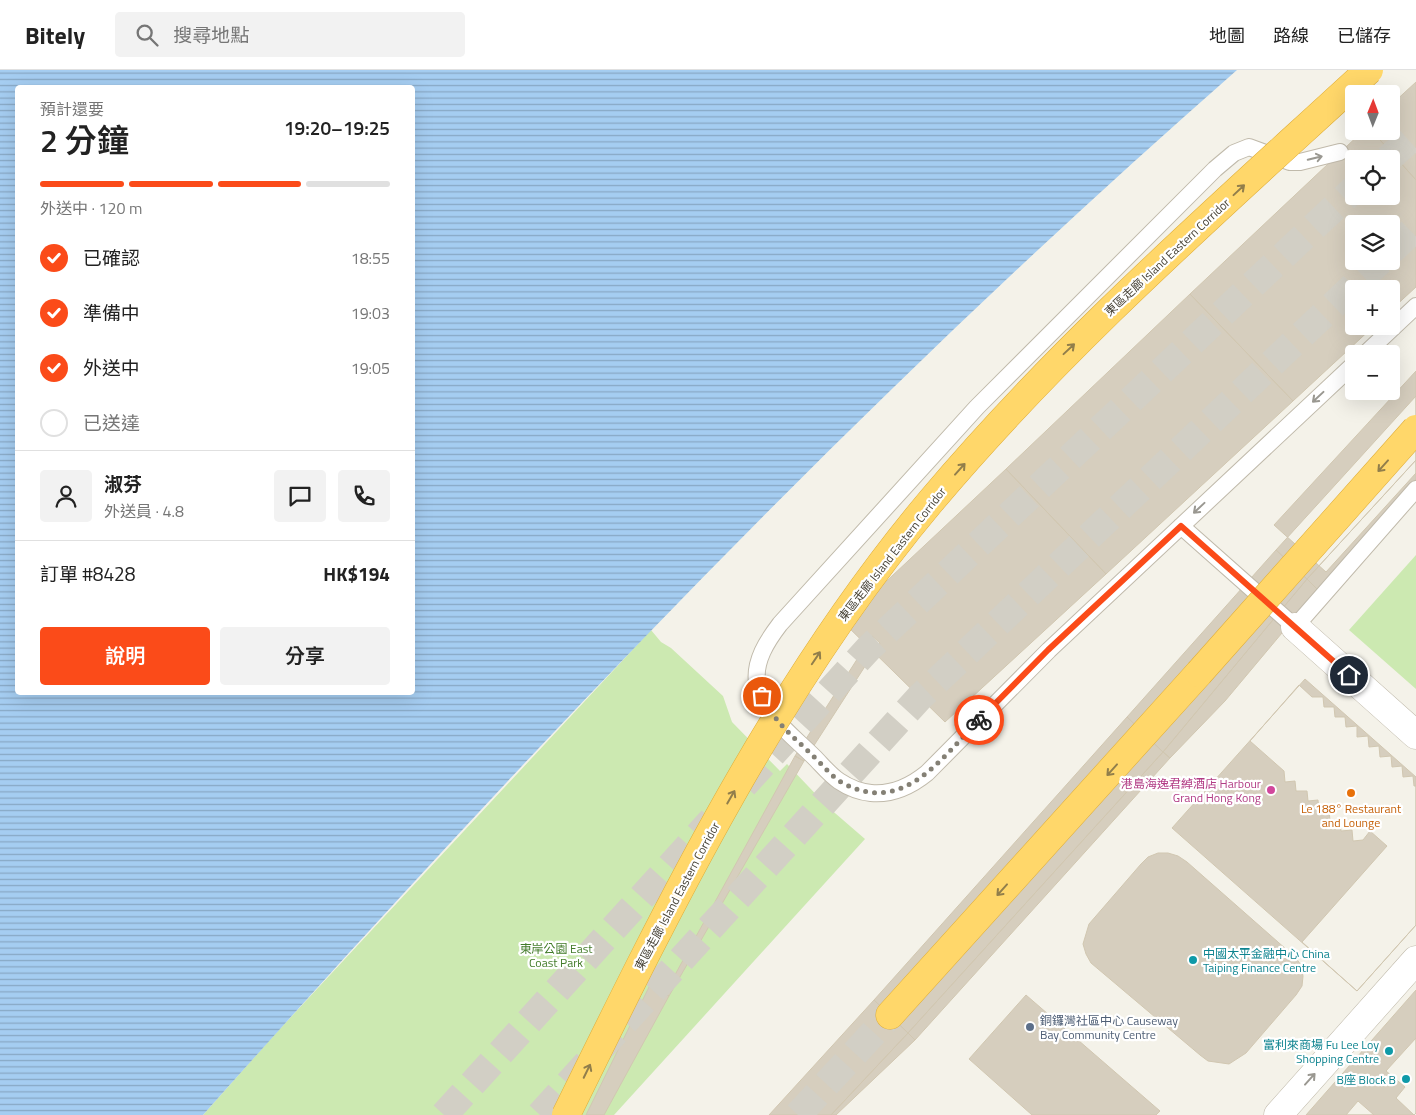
<!DOCTYPE html>
<html lang="zh-TW">
<head>
<meta charset="utf-8">
<style>
	body { margin:0; font-family:"Titillium Web","Noto Sans TC",sans-serif; background:#f2f2f2; color:#222; height:100vh; display:flex; flex-direction:column; font-size:19px; white-space:nowrap }
	* { box-sizing:border-box; margin:0 }
	p { font-size:16px; color:#767676 }
	.icon { flex:none; width:28px; height:28px; fill:none; stroke:currentColor; stroke-width:2; stroke-linecap:round; stroke-linejoin:round }
	.map { position:relative; flex:1; overflow:hidden }
	.details { position:absolute; left:15px; top:15px; width:400px; height:610px; display:flex; flex-direction:column; background:#fff; border-radius:5px; box-shadow:0 5px 20px #0002 }
	.details>* { flex:none }
	.needle { width:32px; rotate:1deg }
	.tools { position:absolute; left:1345px; top:15px; display:grid; gap:10px }
	.tools a { display:grid; place-items:center; width:55px; height:55px; border-radius:5px; background:#fff; box-shadow:0 5px 20px #0002; font-size:25px }
	.pin { position:absolute; display:grid; place-items:center; width:42px; height:42px; color:#fff; margin:-21px; border:2px solid #fff; border-radius:50%; box-shadow:0 1px 5px #0007 }
	.courier { position:absolute; display:grid; place-items:center; width:50px; height:50px; margin:-25px; border:4px solid #fb4b19; border-radius:50%; background:#fff; color:#222; box-shadow:0 1px 6px #0007 }
	.overview em { font-style:normal; font-weight:600 }
	.overview div { display:flex; flex-direction:column-reverse }
	.overview { display:flex; align-items:center; justify-content:space-between; height:85px; padding:0 25px }
	h1 { font-size:32px; font-weight:600; line-height:38px }
	.bar { display:grid; grid-template-columns:repeat(4,1fr); gap:8px 5px; align-content:center; height:60px; padding:0 25px }
	.bar i { height:6px; border-radius:4px; background:#e0e0e0 }
	.bar .on { background:#fb4b19 }
	.bar p { grid-column:span 4 }
	.line { display:flex; align-items:center; gap:12px; padding:0 25px; border-top:1px solid #e0e0e0 }
	.line div { flex:1 }
	.round { display:grid; place-items:center; flex:none; width:52px; height:52px; border-radius:5px; background:#f2f2f2 }
	ol { padding:0 25px; list-style:none }
	li { display:flex; align-items:center; gap:15px; height:55px }
	li p { margin-inline-start:auto }
	li .icon { padding:5px; border-radius:50%; background:#fb4b19; color:#fff; stroke-width:4 }
	li:last-child { color:#767676 }
	li i { width:28px; height:28px; border:2px solid #e0e0e0; border-radius:50% }
	.primary-button { display:flex; gap:10px; margin-top:auto; padding:10px 25px }
	.primary-button a { flex:1; height:58px; border-radius:5px; background:#fb4b19; color:#fff; font-size:20px; font-weight:600; line-height:58px; text-align:center }
	.primary-button a+a { background:#f2f2f2; color:#222 }
	header { display:flex; align-items:center; gap:30px; box-sizing:border-box; height:70px; padding:0 25px; background:#fff; border-bottom:1px solid #e0e0e0 }
	header strong { font-size:24px }
	nav { display:flex; gap:28px; margin-inline-start:auto; font-size:18px }
	.search { width:350px; height:45px; background:#f2f2f2; display:flex; align-items:center; gap:12px; box-sizing:border-box; padding:0 18px; border-radius:5px; color:#767676; font-size:19px }
	.map>svg:first-child { display:block }
	.green { fill:#cce9b1 }
	.water { fill:url(#water-rules); fill-rule:evenodd }
	.building { fill:#d6cebe; stroke:#d1c7b1; fill-rule:evenodd }
	.lines { fill:none; stroke-linecap:round; stroke-linejoin:round }
	.motorway-tunnel { stroke:#d2cfc5; stroke-width:28; stroke-dasharray:28 14; stroke-linecap:butt }
	.service-casing { stroke:#c0baab; stroke-width:18 }
	.minor-casing { stroke:#c0baab; stroke-width:29 }
	.motorway-casing { stroke:#dfad38; stroke-width:29 }
	.service { stroke:#fff; stroke-width:16 }
	.minor { stroke:#fff; stroke-width:28 }
	.motorway { stroke:#ffd76a; stroke-width:28 }
	.motorway-bridge-casing { stroke:#dfad38; stroke-width:29; stroke-linecap:butt }
	.motorway-bridge { stroke:#ffd76a; stroke-width:28 }
	.oneway { stroke:#9a9891 }
	.oneway2 { stroke:#917e4b }
	.done { stroke:#848075; stroke-width:5; stroke-dasharray:0 9 }
	.route { stroke:#fb4b19; stroke-width:6 }
	.hotel-dot { fill:#d1479c; stroke:#fff; stroke-width:2 }
	.food-dot { fill:#e8710a; stroke:#fff; stroke-width:2 }
	.culture-dot { fill:#0f9aa8; stroke:#fff; stroke-width:2 }
	.service-dot { fill:#5c6f8a; stroke:#fff; stroke-width:2 }
	.labels { text-anchor:middle; dominant-baseline:central; stroke-width:4.5; stroke-linejoin:round; paint-order:stroke }
	.street-label { font-size:12px; fill:#484337; stroke:#fff }
	.hotel-label { font-size:12px; fill:#b23c85; stroke:#fff; text-anchor:end }
	.food-label { font-size:12px; fill:#c56008; stroke:#fff }
	.park-label { font-size:12px; fill:#427b29; stroke:#fff }
	.culture-label { font-size:12px; fill:#0d838f; stroke:#fff; text-anchor:end }
	.service-label { font-size:12px; fill:#4e5e75; stroke:#fff; text-anchor:start }
</style>
</head>
<body>
<header>
<strong>Bitely</strong>
<div class="search"><svg class="icon" aria-label="search" viewBox="0 0 24 24"><circle cx="10" cy="10" r="6"/><path d="M15 15l6 6"/></svg>搜尋地點</div>
<nav><a>地圖</a><a>路線</a><a>已儲存</a></nav>
</header>
<div class="map">
<svg width="1416" height="1045" viewBox="0 0 1416 1045">
	<defs>
		<pattern id="water-rules" width="6" height="5" patternUnits="userSpaceOnUse" patternTransform="scale(1.25)"><rect width="6" height="5" fill="#a5cdf1"/><path d="M0 2.5h6" fill="none" stroke="#88a8c4"/></pattern>
	</defs>
	<rect width="100%" height="100%" fill="#f4f2e9"/>
	<path class="green" d="M1416,485V619L1349,560Z
		M651,560L661,572L671,578L723,626L732,652L780,701L787,694L828,737L865,769L614,1045H203L277,962Z"/>
	<path class="water" d="M0,0H1237C868,323 529,679 203,1045H0ZM18,18H412V622H18Z"/>
	<path class="building" d="M1416,12V110L1372,61H1391V35Z
		M1363,61H1372L1416,110V217L1391,240V219H1354V256H1374L1293,331L1190,224ZM1354,89H1391V126H1354ZM1354,154H1391V191H1354Z
		M1190,224L1293,331L1106,504L1006,399Z
		M1416,301V403L1326,502L1274,455Z
		M1416,326V390L1307,509L1276,480Z
		M1416,390V409L1318,520L1307,509Z
		M1006,399L1106,504L945,652L843,552Z
		M1276,480L1307,509L1163,682L1127,647Z
		M1307,509L1318,520L1225,631L1170,688L1163,682Z
		M872,566L880,573L804,691L795,686Z
		M1305,609L1416,707V855L1357,921L1172,758Z
		M1299,615L1312,627H1323L1324,637H1334L1335,647H1345L1346,657L1357,656V667L1368,666L1369,677L1379,676L1380,687L1391,686L1392,697L1402,696L1403,707L1413,706L1414,716H1416V855L1357,921L1302,872L1387,776L1370,761L1363,770L1353,771L1352,760L1341,761L1340,750L1330,751L1329,740L1319,741L1318,730L1308,731L1307,721H1296L1295,711L1285,712L1284,701L1250,671Z
		M1127,647L1163,682L908,963L874,930Z
		M1163,682L1170,688L915,970L908,963Z
		M795,686L804,691L669,926L665,923Z
		M1158,783H1168L1178,786L1187,792L1295,887L1301,895L1303,906L1302,916L1296,925L1246,983L1229,994L1208,991L1200,985L1091,893L1086,884L1083,874L1089,854L1141,794L1148,787Z
		M650,915L669,926L604,1045H586Z
		M1416,920V1043L1414,1045H1306Z
		M1026,925L1160,1041L1156,1045H1032L969,989Z
		M874,930L908,963L831,1045H769Z
		M908,963L915,970L836,1045H831Z
		M1416,968V1043L1414,1045L1396,1028L1405,1017L1386,1001Z
		M1358,1031L1374,1045H1346Z"/>
	<g class="lines">
		<path class="motorway-tunnel" d="M1388,89L1416,64
			M1391,181L1416,157
			M744,715L869,578L1354,119
			M444,1045L712,750
			M540,1045L920,627L1380,191
			M798,1045L890,945"/>
		<g class="service-casing">
			<path id="service" d="M1340,82L1300,92H1290L1249,77L1234,83L1215,99L977,337L780,554C767,571 754,591 757,613C762,644 793,666 814,687C822,695 830,705 839,711C848,717 861,722 871,723C893,725 911,716 927,703L1049,580L1354,294
				M1365,284L1416,236
				M1181,456L1295,557L1416,419"/>
		</g>
		<g class="minor-casing">
			<path id="minor" d="M1295,557L1416,665
				M1278,1045L1416,890"/>
		</g>
		<g class="motorway-casing">
			<path id="motorway" d="M890,945L1199,603"/>
		</g>
		<use href="#service" class="service"/>
		<use href="#minor" class="minor"/>
		<use href="#motorway" class="motorway"/>
		<g class="motorway-bridge-casing">
			<path id="motorway-bridge" d="M1199,603L1416,359
				M566,1045C670,833 778,613 931,431C1063,274 1218,139 1369,0"/>
		</g>
		<use href="#motorway-bridge" class="motorway-bridge"/>
	</g>
	<defs><path id="oneway-shaft" d="M-6 0H5M1.5-3L5.5 0L1.5 3" fill="none" stroke-width="1.6" stroke-linecap="round" stroke-linejoin="round" transform="scale(1.25)"/></defs>
	<g class="oneway">
		<use href="#oneway-shaft" transform="translate(1315 88) rotate(-14)"/>
		<use href="#oneway-shaft" transform="translate(1318 327) rotate(137)"/>
		<use href="#oneway-shaft" transform="translate(1199 438) rotate(137)"/>
		<use href="#oneway-shaft" transform="translate(1310 1009) rotate(-48)"/>
	</g>
	<g class="oneway2">
		<use href="#oneway-shaft" transform="translate(1239 120) rotate(-43)"/>
		<use href="#oneway-shaft" transform="translate(1069 279) rotate(-43)"/>
		<use href="#oneway-shaft" transform="translate(1383 396) rotate(132)"/>
		<use href="#oneway-shaft" transform="translate(960 399) rotate(-48)"/>
		<use href="#oneway-shaft" transform="translate(816 588) rotate(-56)"/>
		<use href="#oneway-shaft" transform="translate(1112 700) rotate(132)"/>
		<use href="#oneway-shaft" transform="translate(731 727) rotate(-60)"/>
		<use href="#oneway-shaft" transform="translate(1002 820) rotate(132)"/>
		<use href="#oneway-shaft" transform="translate(587 1001) rotate(-64)"/>
	</g>
	<g class="lines">
		<path class="done" d="M762,626C773,651 794,667 813,686C822,694 831,706 841,712C902,747 941,689 979,650"/>
		<path class="route" d="M979,650L1048,580L1181,456L1349,605"/>
	</g>
	<circle class="hotel-dot" cx="1271" cy="720" r="5"/>
	<circle class="food-dot" cx="1351" cy="723" r="5"/>
	<g class="culture-dot">
		<circle cx="1193" cy="890" r="5"/>
		<circle cx="1389" cy="981" r="5"/>
		<circle cx="1406" cy="1009" r="5"/>
	</g>
	<circle class="service-dot" cx="1030" cy="957" r="5"/>
	<g class="labels">
		<g class="street-label">
			<text transform="translate(1167 187) rotate(-43)">東區走廊 Island Eastern Corridor</text>
			<text transform="translate(892 484) rotate(-52)">東區走廊 Island Eastern Corridor</text>
			<text transform="translate(677 826) rotate(-62)">東區走廊 Island Eastern Corridor</text>
		</g>
		<g class="hotel-label">
			<text x="1261" y="713">港島海逸君綽酒店 Harbour<tspan x="1261" dy="14">Grand Hong Kong</tspan></text>
		</g>
		<g class="food-label">
			<text x="1351" y="738">Le 188° Restaurant<tspan x="1351" dy="14">and Lounge</tspan></text>
		</g>
		<g class="park-label">
			<text x="556" y="878">東岸公園 East<tspan x="556" dy="14">Coast Park</tspan></text>
		</g>
		<g class="culture-label">
			<text x="1203" y="883" text-anchor="start">中國太平金融中心 China<tspan x="1203" dy="14">Taiping Finance Centre</tspan></text>
			<text x="1379" y="974">富利來商場 Fu Lee Loy<tspan x="1379" dy="14">Shopping Centre</tspan></text>
			<text x="1396" y="1009">B座 Block B</text>
		</g>
		<g class="service-label">
			<text x="1040" y="950">銅鑼灣社區中心 Causeway<tspan x="1040" dy="14">Bay Community Centre</tspan></text>
		</g>
	</g>
</svg>
<div class="tools">
<a><svg class="needle" viewBox="-14 -14 28 28"><path d="M0-13l5 13h-10z" fill="#e53935"/><path d="M0 13l5-13h-10z" fill="#767676"/></svg></a>
<a><svg class="icon" aria-label="locate" viewBox="0 0 24 24"><circle cx="12" cy="12" r="6"/><path d="M12 2v4M12 18v4M2 12h4M18 12h4"/></svg></a>
<a><svg class="icon" aria-label="layers" viewBox="0 0 24 24"><path d="M12 4l9 5-9 5-9-5zM3 14l9 5 9-5"/></svg></a>
<a>+</a>
<a>−</a>
</div>
<div class="pin" style="left:762px;top:626px;background:#ea580c"><svg class="icon" aria-label="bag" viewBox="0 0 24 24"><path d="M5 8h14l-1 12H6zM9 8a3 3 0 0 1 6 0"/></svg></div>
<div class="pin" style="left:1349px;top:605px;background:#1f2937"><svg class="icon" aria-label="home" viewBox="0 0 24 24"><path d="M3 11l9-7 9 7M6 9v11h12V9"/></svg></div>
<div class="courier" style="left:979px;top:650px"><svg class="icon" aria-label="bike" viewBox="0 0 24 24"><circle cx="6" cy="16" r="4"/><circle cx="18" cy="16" r="4"/><path d="M6 16l4-8h5l3 8M10 8l3 8H6M13 5h3"/></svg></div>
<section class="details">
<div class="overview"><div><h1>2 分鐘</h1><p>預計還要</p></div><em>19:20–19:25</em></div>
<div class="bar"><i class="on"></i><i class="on"></i><i class="on"></i><i></i><p>外送中 · 120 m</p></div>
<ol>
<li><svg class="icon" aria-label="check" viewBox="0 0 24 24"><path d="M5 12l5 5 9-10"/></svg>已確認<p>18:55</p></li>
<li><svg class="icon" aria-label="check" viewBox="0 0 24 24"><path d="M5 12l5 5 9-10"/></svg>準備中<p>19:03</p></li>
<li><svg class="icon" aria-label="check" viewBox="0 0 24 24"><path d="M5 12l5 5 9-10"/></svg>外送中<p>19:05</p></li>
<li><i></i>已送達</li>
</ol>
<div class="line" style="height:90px"><a class="round"><svg class="icon" aria-label="person" viewBox="0 0 24 24"><circle cx="12" cy="8" r="4"/><path d="M4 21q1-7 8-7t8 7"/></svg></a><div><b>淑芬</b><p>外送員 · 4.8</p></div><a class="round"><svg class="icon" aria-label="chat" viewBox="0 0 24 24"><path d="M4 5h16v11H9l-5 4z"/></svg></a><a class="round"><svg class="icon" aria-label="phone" viewBox="0 0 24 24"><path d="M5 4h4l2 5-3 2q2 4 5 5l2-3 5 2v4C11 20 4 13 5 4z"/></svg></a></div>
<div class="line" style="height:65px"><div>訂單 #8428</div><b>HK$194</b></div>
<div class="primary-button"><a>說明</a><a>分享</a></div>
</section>
</div>
</body>
</html>
